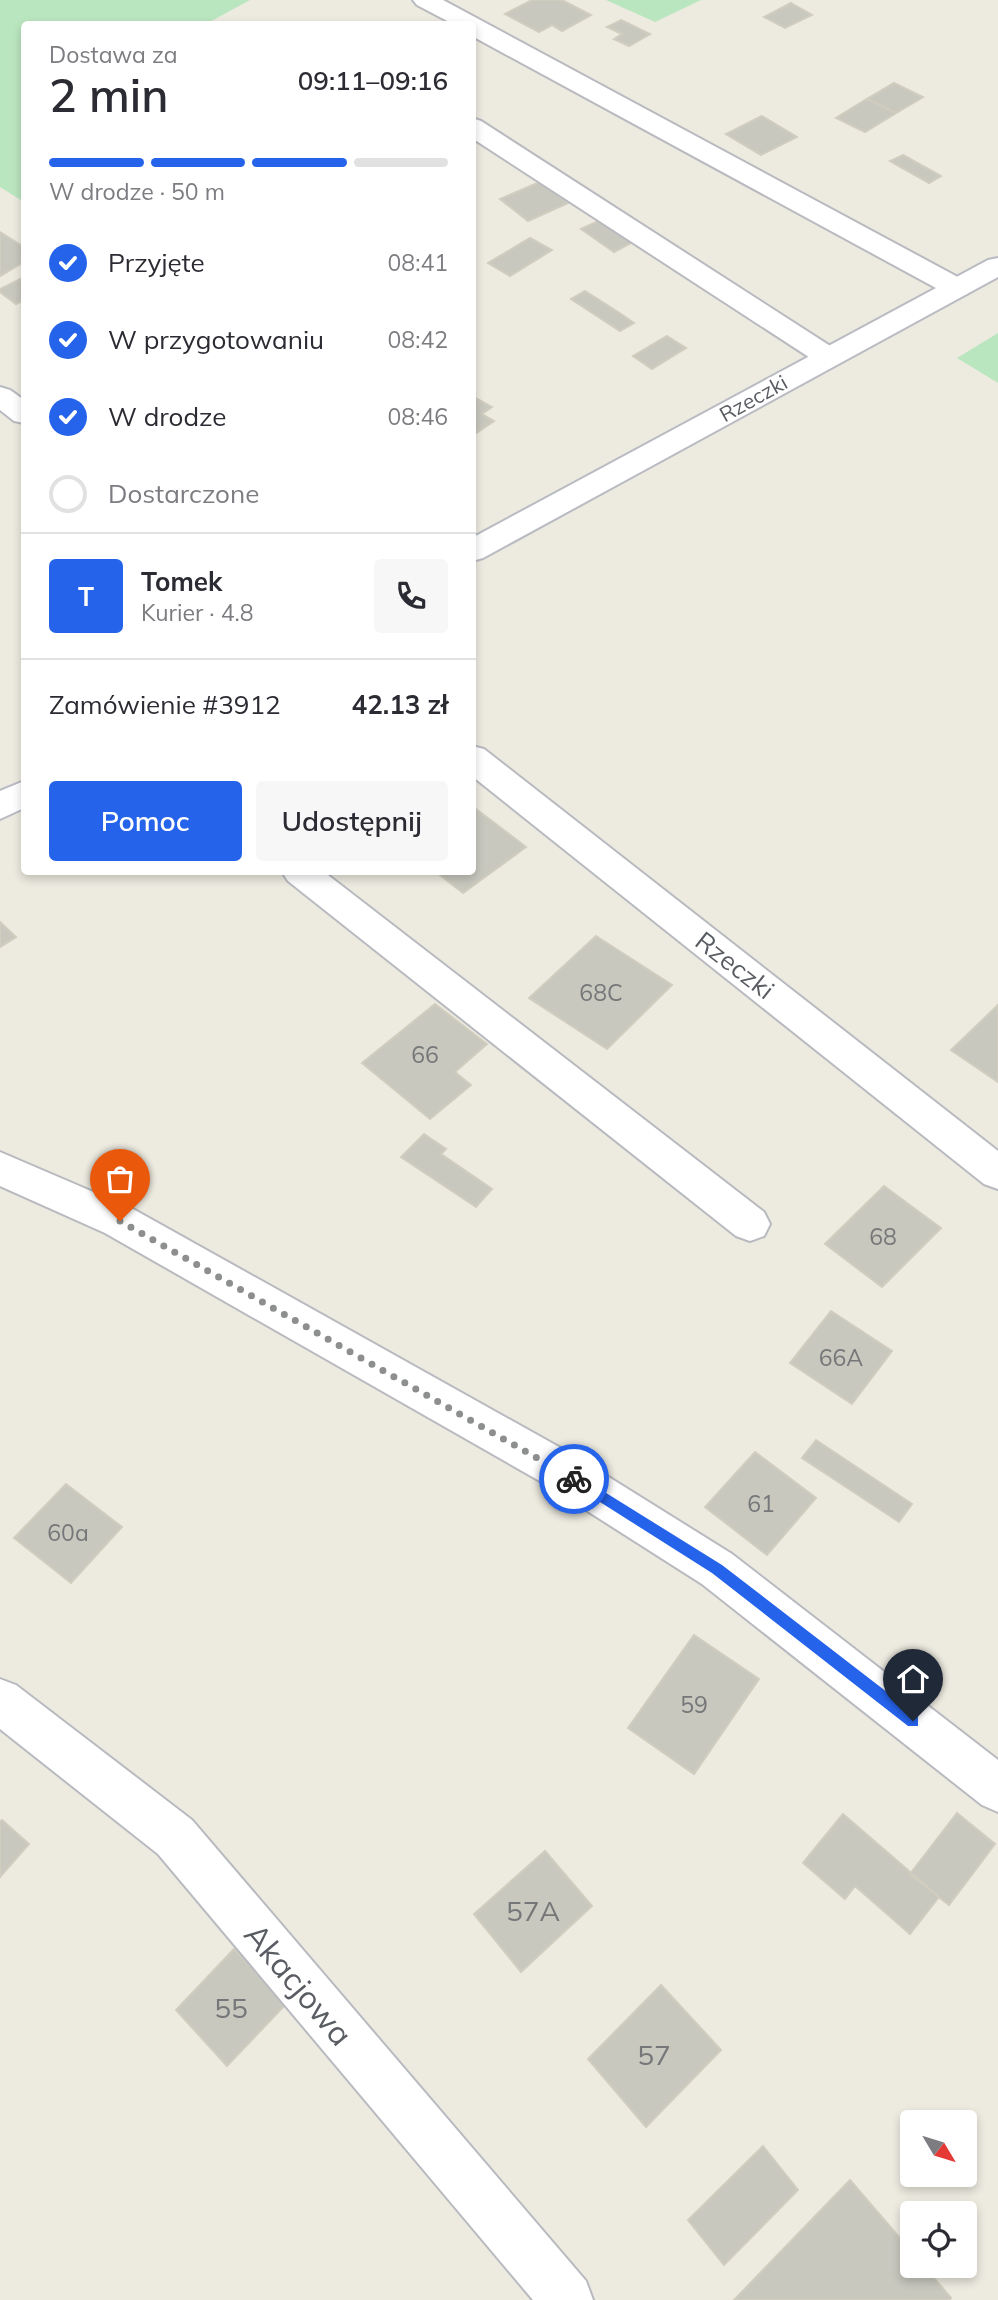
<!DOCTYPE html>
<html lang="pl">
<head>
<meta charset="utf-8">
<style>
	body { margin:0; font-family:Mulish,sans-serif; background:#f7f7f7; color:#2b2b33; height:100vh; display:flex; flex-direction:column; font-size:26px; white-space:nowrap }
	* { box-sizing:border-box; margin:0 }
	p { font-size:23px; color:#7c7c81 }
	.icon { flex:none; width:38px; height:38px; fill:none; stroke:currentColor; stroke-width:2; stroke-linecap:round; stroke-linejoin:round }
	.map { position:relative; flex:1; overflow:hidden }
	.sheet { position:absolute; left:21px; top:21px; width:455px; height:854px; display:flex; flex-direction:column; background:#fff; border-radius:7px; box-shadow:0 4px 10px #0003 }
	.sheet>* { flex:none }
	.needle { width:46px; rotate:128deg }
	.fabs { position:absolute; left:900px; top:2110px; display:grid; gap:14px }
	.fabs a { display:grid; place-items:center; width:77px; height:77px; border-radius:7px; background:#fff; box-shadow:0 4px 10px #0003; font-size:35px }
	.pin { position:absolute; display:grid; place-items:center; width:60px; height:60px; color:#fff; margin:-72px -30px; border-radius:50% 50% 50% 0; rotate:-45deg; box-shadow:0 0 7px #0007 }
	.pin .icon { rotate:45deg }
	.courier { position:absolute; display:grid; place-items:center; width:70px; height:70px; margin:-35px; border:5px solid #2563eb; border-radius:50%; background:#fff; color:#222; box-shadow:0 2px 9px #0007 }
	.summary em { font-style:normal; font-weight:600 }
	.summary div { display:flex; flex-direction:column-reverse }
	.summary { display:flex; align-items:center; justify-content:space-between; height:119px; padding:0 28px }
	h1 { font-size:46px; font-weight:600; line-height:52px }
	.bar { display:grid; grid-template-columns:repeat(4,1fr); gap:10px 7px; align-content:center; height:84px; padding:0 28px }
	.bar i { height:9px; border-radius:5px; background:#e1e1e2 }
	.bar .current { background:#2563eb }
	.bar p { grid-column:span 4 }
	.line { display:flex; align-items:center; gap:18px; padding:0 28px; border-top:2px solid #e1e1e2 }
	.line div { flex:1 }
	.round { display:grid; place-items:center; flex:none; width:74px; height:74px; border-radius:7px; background:#f7f7f7 }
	ol { padding:0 28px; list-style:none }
	li { display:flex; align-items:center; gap:21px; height:77px }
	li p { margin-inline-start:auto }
	li .icon { padding:7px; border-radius:50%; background:#2563eb; color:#fff; stroke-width:4 }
	li:last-child { color:#7c7c81 }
	li i { width:38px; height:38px; border:4px solid #e1e1e2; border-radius:50% }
	.primary-button { display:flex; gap:14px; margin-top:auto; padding:14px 28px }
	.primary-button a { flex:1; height:80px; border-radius:7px; background:#2563eb; color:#fff; font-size:28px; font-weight:600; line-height:80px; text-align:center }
	.primary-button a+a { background:#f7f7f7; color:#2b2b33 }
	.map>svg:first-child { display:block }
	.green { fill:#bae6bf }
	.building { fill:#c9c8bf; stroke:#d1cdbe; stroke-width:2 }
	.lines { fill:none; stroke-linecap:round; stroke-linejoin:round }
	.minor-casing { stroke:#b8bac0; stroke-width:4 }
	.secondary-casing { stroke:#b9bbc3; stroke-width:4 }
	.minor { fill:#fff; fill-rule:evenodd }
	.secondary { fill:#fff; fill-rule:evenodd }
	.route { fill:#2563eb }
	.done { stroke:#8d8e8e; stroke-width:7; stroke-dasharray:0 12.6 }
	.labels { text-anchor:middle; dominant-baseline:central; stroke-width:5; stroke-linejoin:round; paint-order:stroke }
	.far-street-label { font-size:21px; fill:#595c62; stroke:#fff }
	.number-label { font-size:23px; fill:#757779 }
	.street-label { font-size:26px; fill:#595c62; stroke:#fff }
	.near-number-label { font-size:28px; fill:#757779 }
	.near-street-label { font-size:32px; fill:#595c62; stroke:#fff }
</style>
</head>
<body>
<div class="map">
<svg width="998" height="2300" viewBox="0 0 998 2300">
	<rect width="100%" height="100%" fill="#edebe0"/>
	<path class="green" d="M0,0H250L206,24H24V202L0,187Z
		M606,0H701L655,22Z
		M998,333V383L957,358Z"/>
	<path class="building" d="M532,0H562L591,15L562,31L552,25L539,32L505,14Z
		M791,3L812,15L785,28L764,17Z
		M621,20L650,34L629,46L614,39L622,34L607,27Z
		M894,83L923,97L896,113L867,99Z
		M867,99L896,113L865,132L836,118Z
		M762,116L797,137L761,155L726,134Z
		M903,155L941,176L929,183L890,161Z
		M540,182L568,203L528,221L500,199Z
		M601,220L633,242L614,252L581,229Z
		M0,232L24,247V262L0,276Z
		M530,238L552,250L510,276L488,263Z
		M24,277V300L16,304L0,292V289Z
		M585,291L615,310L634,323L620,331L571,299Z
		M667,336L686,348L652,369L633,356Z
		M472,396L492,407L482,414L494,421L472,436Z
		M472,806L526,847L463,893L436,872H472Z
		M0,922L16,937L0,947Z
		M596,936L672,985L607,1049L529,998Z
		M435,1004L487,1044L455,1072L471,1085L430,1119L362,1063Z
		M998,1005V1082L951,1050Z
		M424,1134L446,1149L441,1154L492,1189L476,1207L401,1157Z
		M884,1186L941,1228L882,1287L825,1244Z
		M831,1311L892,1351L852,1404L790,1363Z
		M816,1440L912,1504L899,1522L802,1458Z
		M755,1452L816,1498L767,1555L705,1507Z
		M66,1484L122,1527L71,1583L14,1538Z
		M694,1635L759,1679L694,1774L628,1728Z
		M957,1813L995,1844L949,1905L910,1874Z
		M843,1814L939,1897L910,1934L855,1886L845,1899L803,1863Z
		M2,1820L29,1844L0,1877V1822Z
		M545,1851L592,1906L521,1972L474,1914Z
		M234,1949L286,2004L227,2066L176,2010Z
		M661,1985L721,2050L646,2127L588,2059Z
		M763,2146L798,2190L724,2265L688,2220Z
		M850,2180L912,2252V2266H924L951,2298L949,2300H734Z"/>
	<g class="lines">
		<g class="minor-casing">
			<path id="minor" d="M413,0H443L967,282L971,288L967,294L957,296L947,294L472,36V24H453L417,5Z
				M472,118L481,121L838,351L842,357L838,363L828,366L818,363L472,138Z
				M0,387L10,390L24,400V423L14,421L0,410Z
				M472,746L484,749L998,1151V1189L984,1184L472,776Z
				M282,872H324L764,1212L770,1224L764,1236L750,1241L736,1236L288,881Z
				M0,1152L133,1209L575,1456L732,1554L998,1760V1812L982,1805L702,1584L545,1484L105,1233L0,1186Z
				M0,1679L16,1685L192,1820L586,2281L593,2300H533L158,1854L0,1729Z"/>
		</g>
		<g class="secondary-casing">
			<path id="secondary" d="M998,258V277L483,558L472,561V538L988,260Z
				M24,781V808L0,819V791Z"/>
		</g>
		<use href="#minor" class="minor"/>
		<use href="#secondary" class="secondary"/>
	</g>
	<path class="route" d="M574,1473L722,1565L918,1716V1726H908L712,1573L570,1483L568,1479Z"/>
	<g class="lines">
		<path class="done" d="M120,1221L574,1479"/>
	</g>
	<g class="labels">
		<g class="far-street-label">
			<text transform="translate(753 398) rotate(-29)">Rzeczki</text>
		</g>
		<g class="number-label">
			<text x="601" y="992">68C</text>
			<text x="425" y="1054">66</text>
			<text x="883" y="1236">68</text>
			<text x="841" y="1357">66A</text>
			<text x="761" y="1503">61</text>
			<text x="68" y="1532">60a</text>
			<text x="694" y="1704">59</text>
		</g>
		<g class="street-label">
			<text transform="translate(735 965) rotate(38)">Rzeczki</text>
		</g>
		<g class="near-number-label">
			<text x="533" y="1910">57A</text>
			<text x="231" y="2007">55</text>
			<text x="654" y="2054">57</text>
		</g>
		<g class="near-street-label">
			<text transform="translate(299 1984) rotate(50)">Akacjowa</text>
		</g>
	</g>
</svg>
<div class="fabs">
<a><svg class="needle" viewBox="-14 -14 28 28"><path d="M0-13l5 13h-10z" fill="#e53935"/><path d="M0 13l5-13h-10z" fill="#7c7c81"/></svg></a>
<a><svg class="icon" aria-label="locate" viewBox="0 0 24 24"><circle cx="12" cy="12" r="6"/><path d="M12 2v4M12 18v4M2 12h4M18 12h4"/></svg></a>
</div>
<div class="pin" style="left:120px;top:1221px;background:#ea580c"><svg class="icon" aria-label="bag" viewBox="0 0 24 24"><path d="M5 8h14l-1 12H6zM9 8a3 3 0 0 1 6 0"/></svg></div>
<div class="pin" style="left:913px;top:1721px;background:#1f2937"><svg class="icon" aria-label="home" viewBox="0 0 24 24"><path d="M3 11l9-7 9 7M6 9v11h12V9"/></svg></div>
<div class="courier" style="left:574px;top:1479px"><svg class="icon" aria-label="bike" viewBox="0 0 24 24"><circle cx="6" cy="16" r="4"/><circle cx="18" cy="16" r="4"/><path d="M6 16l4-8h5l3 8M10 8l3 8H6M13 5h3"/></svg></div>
<section class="sheet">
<div class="summary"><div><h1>2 min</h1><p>Dostawa za</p></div><em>09:11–09:16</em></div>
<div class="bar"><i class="current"></i><i class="current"></i><i class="current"></i><i></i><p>W drodze · 50 m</p></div>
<ol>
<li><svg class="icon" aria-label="check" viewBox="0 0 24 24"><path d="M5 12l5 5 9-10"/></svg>Przyjęte<p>08:41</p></li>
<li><svg class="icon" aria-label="check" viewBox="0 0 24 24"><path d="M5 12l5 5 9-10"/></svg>W przygotowaniu<p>08:42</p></li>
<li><svg class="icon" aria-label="check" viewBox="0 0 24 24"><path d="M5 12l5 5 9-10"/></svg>W drodze<p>08:46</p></li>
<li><i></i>Dostarczone</li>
</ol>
<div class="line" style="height:126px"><b class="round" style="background:#2563eb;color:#fff">T</b><div><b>Tomek</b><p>Kurier · 4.8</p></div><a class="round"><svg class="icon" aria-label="phone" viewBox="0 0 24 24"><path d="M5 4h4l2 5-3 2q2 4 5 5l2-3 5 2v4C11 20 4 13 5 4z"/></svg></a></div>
<div class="line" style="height:91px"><div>Zamówienie #3912</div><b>42.13 zł</b></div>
<div class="primary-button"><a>Pomoc</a><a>Udostępnij</a></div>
</section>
</div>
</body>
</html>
